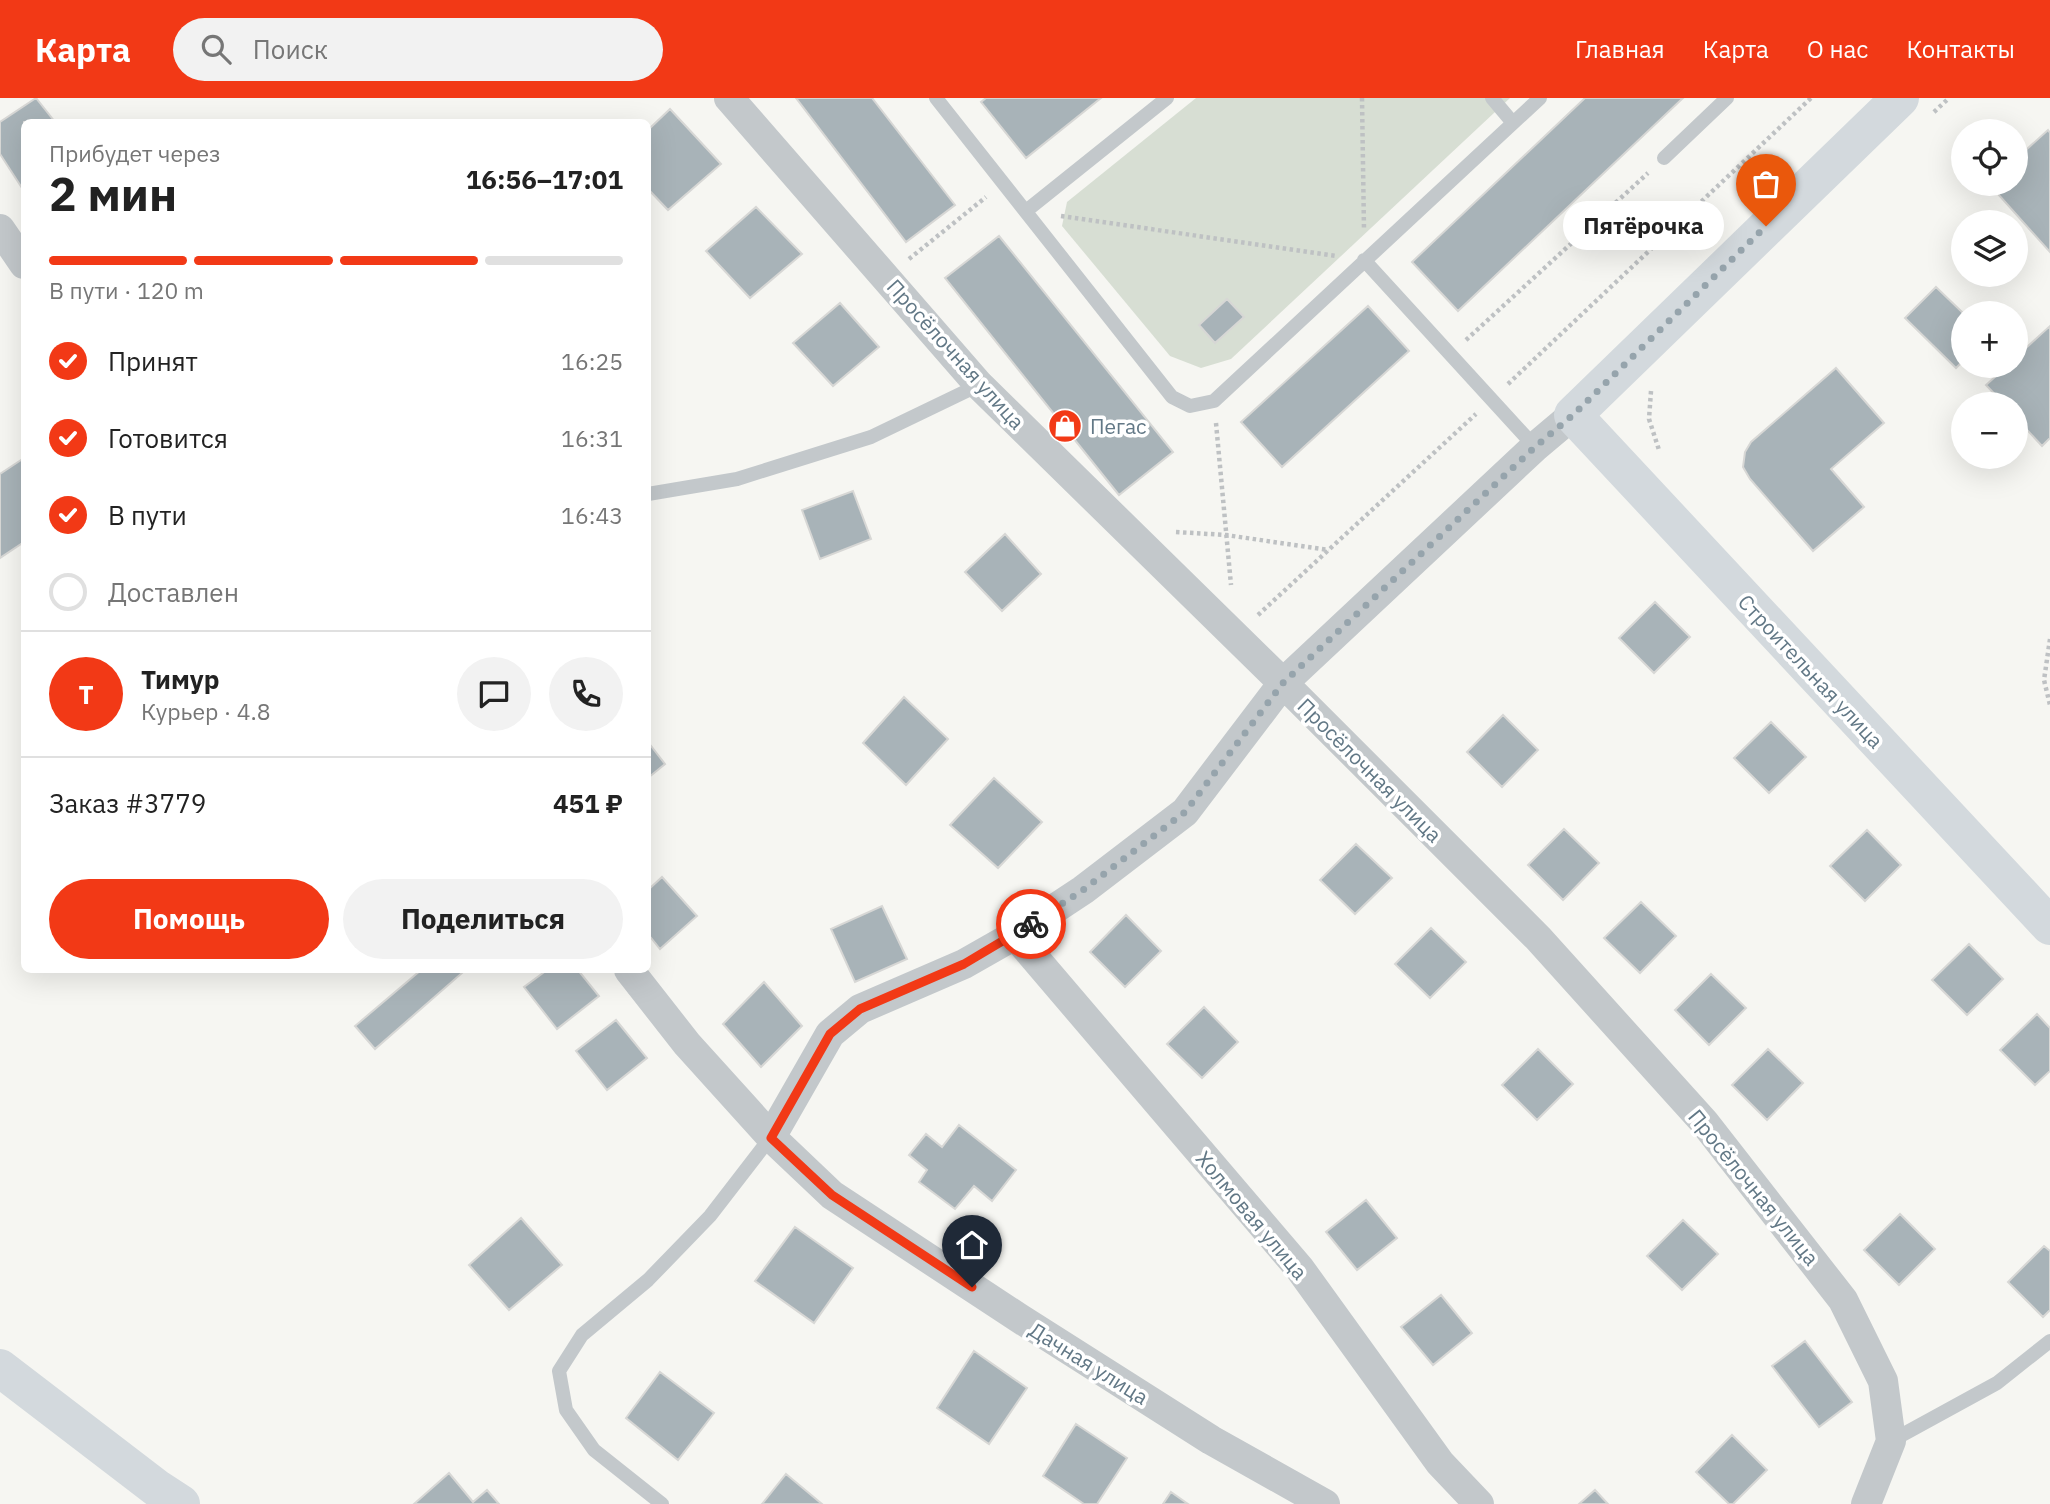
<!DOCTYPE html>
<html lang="ru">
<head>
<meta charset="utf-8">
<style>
	body { margin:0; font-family:"IBM Plex Sans",sans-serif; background:#f2f2f2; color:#222; height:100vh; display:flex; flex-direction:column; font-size:26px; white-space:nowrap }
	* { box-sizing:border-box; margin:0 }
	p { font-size:23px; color:#767676 }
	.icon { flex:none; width:38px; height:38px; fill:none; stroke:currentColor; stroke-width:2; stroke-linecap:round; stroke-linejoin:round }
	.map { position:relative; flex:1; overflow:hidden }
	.panel { position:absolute; left:21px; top:21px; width:630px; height:854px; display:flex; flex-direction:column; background:#fff; border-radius:10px; box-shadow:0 7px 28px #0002 }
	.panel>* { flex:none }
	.fabs { position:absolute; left:1951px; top:21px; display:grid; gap:14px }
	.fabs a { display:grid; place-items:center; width:77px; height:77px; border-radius:50%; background:#fff; box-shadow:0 7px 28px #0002; font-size:35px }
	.pin { position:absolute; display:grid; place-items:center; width:60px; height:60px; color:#fff; margin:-72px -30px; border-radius:50% 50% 50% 0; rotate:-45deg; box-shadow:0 0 7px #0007 }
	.pin .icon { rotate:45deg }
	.courier { position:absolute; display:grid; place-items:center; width:70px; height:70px; margin:-35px; border:5px solid #f23916; border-radius:50%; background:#fff; color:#222; box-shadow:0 2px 9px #0007 }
	.bubble { position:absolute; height:49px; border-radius:24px; background:#fff; box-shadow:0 7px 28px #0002; font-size:23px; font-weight:700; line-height:49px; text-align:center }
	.summary em { font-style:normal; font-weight:700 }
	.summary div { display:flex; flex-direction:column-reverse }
	.summary { display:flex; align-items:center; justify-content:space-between; height:119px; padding:0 28px }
	h1 { font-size:46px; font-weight:700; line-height:52px }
	.bar { display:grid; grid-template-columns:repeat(4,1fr); gap:10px 7px; align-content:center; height:84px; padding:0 28px }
	.bar i { height:9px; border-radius:5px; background:#e0e0e0 }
	.bar .selected { background:#f23916 }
	.bar p { grid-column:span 4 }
	.line { display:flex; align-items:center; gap:18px; padding:0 28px; border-top:2px solid #e0e0e0 }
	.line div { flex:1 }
	.round { display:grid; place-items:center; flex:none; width:74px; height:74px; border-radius:37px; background:#f2f2f2 }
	ol { padding:0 28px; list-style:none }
	li { display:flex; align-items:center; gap:21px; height:77px }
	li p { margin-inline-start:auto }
	li .icon { padding:7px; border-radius:50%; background:#f23916; color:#fff; stroke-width:4 }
	li:last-child { color:#767676 }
	li i { width:38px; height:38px; border:4px solid #e0e0e0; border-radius:50% }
	.primary-button { display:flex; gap:14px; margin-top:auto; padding:14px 28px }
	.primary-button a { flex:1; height:80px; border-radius:42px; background:#f23916; color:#fff; font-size:28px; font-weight:700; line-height:80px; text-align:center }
	.primary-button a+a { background:#f2f2f2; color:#222 }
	header { display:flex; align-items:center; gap:42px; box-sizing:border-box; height:98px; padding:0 35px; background:#f23916; color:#fff }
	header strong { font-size:33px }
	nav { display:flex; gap:38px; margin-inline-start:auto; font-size:24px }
	.search { width:490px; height:63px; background:#f2f2f2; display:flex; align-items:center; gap:18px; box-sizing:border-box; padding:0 24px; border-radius:38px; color:#767676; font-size:26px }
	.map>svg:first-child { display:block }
	.green { fill:#d7ded3 }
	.building { fill:#a8b3b8; stroke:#d7d7d5; stroke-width:2 }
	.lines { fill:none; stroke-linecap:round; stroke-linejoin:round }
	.path { stroke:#bec1c3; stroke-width:4.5; stroke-dasharray:3.5 3.5; stroke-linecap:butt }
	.lane { stroke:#c3c8cb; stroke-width:14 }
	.street { stroke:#c3c8cb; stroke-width:30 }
	.secondary { stroke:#d3d9dd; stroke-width:38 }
	.done { stroke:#96a4ac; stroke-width:7; stroke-dasharray:0 12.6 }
	.route { stroke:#f23916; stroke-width:9 }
	.labels { text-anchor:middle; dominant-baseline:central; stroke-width:7; stroke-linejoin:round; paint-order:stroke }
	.street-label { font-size:21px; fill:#627886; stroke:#fff }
	.poi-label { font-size:21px; fill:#627886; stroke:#fff; text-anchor:start }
</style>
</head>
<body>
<header>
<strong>Карта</strong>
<div class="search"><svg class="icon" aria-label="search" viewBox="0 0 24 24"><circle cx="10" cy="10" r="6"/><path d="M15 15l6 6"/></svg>Поиск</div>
<nav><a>Главная</a><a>Карта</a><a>О нас</a><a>Контакты</a></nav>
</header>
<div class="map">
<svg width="2050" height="1406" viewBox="0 0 2050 1406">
	<rect width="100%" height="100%" fill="#f6f6f2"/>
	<path class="green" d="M1196,0H1510L1231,261L1201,270L1170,258L1062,128L1067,104Z"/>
	<path class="building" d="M36,0L55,24H24V89L22,90L0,56V24Z
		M796,0H872L955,107L906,144Z
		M986,0H1101L1026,60L981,4Z
		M1585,0H1683L1458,213L1412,164Z
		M670,11L721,66L668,112L648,91V32Z
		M2048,32L2050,35V154L1989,86H2016V61Z
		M756,109L802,156L750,200L706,153Z
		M999,138L1173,354L1119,397L945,180Z
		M1936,189L1964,216V262L1956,270L1905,220Z
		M1227,201L1244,219L1215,245L1199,227Z
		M840,205L879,249L833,288L793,245Z
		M1368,208L1409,253L1282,369L1241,324Z
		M2050,228V340L2042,348L2016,320V306H2004L1986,287L2007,268H2016V259Z
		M1836,270L1884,325L1831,371L1864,409L1813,453L1750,381L1743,369L1745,354L1751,344Z
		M24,360V444L0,460V376Z
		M853,393L871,441L820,461L802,412Z
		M1005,436L1041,476L1002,513L965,474Z
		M1655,504L1690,539L1654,575L1619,540Z
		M904,599L948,641L906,687L863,645Z
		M1503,617L1538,652L1502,689L1467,654Z
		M1771,624L1806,659L1769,695L1734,660Z
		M648,644L665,666L648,680Z
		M994,680L1042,724L998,770L950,727Z
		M1564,731L1599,765L1563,802L1528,767Z
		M1867,732L1901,767L1865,803L1830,768Z
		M1356,746L1392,780L1355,816L1320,782Z
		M662,779L697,818L660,851L648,836V792Z
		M1641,804L1676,838L1640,875L1604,840Z
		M882,808L907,861L855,884L831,831Z
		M1126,817L1161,853L1125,889L1090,854Z
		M1431,830L1466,864L1430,900L1395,866Z
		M1969,846L2003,881L1967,917L1932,882Z
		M421,872H459L462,875L375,951L355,928Z
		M547,872H578L599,898L557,931L524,889Z
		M1711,876L1746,910L1709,947L1675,912Z
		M764,884L802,928L761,969L723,926Z
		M1204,909L1238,944L1202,980L1167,946Z
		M2037,916L2050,930V973L2035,987L2000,952Z
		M616,922L647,960L607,992L576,953Z
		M1538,951L1573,986L1537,1022L1502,987Z
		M1768,951L1803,985L1767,1022L1732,987Z
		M959,1027L1016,1072L992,1103L974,1088L955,1111L919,1084L927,1072L909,1057L926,1036L942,1049Z
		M1366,1102L1397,1140L1357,1172L1326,1134Z
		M1900,1116L1935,1151L1899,1187L1864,1152Z
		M521,1120L562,1167L509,1212L469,1167Z
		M1683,1122L1718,1156L1682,1192L1647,1158Z
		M795,1129L853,1170L814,1225L755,1183Z
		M2044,1148L2050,1153V1212L2043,1219L2008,1184Z
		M1441,1197L1472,1235L1433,1267L1401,1229Z
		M1805,1243L1852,1304L1819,1329L1772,1268Z
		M974,1253L1027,1290L989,1346L937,1310Z
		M660,1274L714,1315L678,1362L626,1320Z
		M1076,1326L1127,1360L1097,1406H1084L1043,1378Z
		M1732,1337L1767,1372L1733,1406H1729L1696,1374Z
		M449,1375L473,1404L487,1392L499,1406H414Z
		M786,1376L822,1406H762Z
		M1595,1392L1608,1406H1579Z
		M1171,1394L1188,1406H1163Z"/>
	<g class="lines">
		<path class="path" d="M1362,0L1364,132
			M1934,14L1949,0
			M1061,118L1336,158
			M909,161L986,99
			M1466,242L1648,75
			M1508,286L1811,0
			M1651,293L1649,321L1659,352
			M1216,325L1231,487
			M1176,434L1226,437L1329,452
			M1258,517L1476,316
			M2050,541L2044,582L2050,607"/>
		<path class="lane" d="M936,0L1172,299L1190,308L1214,303L1540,0
			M1492,0L1513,25
			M1664,60L1727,0
			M1026,113L1167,0
			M1364,162L1535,349
			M648,396L737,381L871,339L979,287
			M1891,1343L1997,1285L2050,1243
			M662,1406L594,1352L566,1312L559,1273L582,1237L648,1182L710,1118L771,1039"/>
		<path class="street" d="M729,0L979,287L1283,585L1538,840L1704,1024L1843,1202L1883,1283L1891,1343L1866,1406
			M0,131L24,166
			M1015,837L1300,1171L1440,1365L1479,1406
			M629,872L687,946L771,1039L832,1097L1019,1220L1211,1342L1325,1406
			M771,1039L830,936L860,911L964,866L1015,837L1083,792L1185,714L1283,585L1535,349L1573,317"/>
		<path class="secondary" d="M1900,0L1573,317L2050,828
			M0,1270L158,1391L181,1406"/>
	</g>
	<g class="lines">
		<path class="done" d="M1031,826L1083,792L1185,714L1283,585L1535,349L1573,317L1766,128"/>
		<path class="route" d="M972,1189L832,1097L771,1040L830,936L860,911L964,866L1031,826"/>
	</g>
	<defs>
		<g id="shop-disc" transform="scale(1.75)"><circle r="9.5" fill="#f23916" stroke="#fff"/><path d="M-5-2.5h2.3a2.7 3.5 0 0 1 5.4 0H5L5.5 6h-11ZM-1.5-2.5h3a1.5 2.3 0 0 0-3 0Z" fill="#fff"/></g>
	</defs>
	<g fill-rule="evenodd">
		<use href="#shop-disc" x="1065" y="328"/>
	</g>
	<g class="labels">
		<g class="street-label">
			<text transform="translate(956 256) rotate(48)">Просёлочная улица</text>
			<text transform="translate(1811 573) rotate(47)">Строительная улица</text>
			<text transform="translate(1370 672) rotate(45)">Просёлочная улица</text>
			<text transform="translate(1754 1089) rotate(51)">Просёлочная улица</text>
			<text transform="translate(1252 1117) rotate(50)">Холмовая улица</text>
			<text transform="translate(1089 1265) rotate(32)">Дачная улица</text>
		</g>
		<g class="poi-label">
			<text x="1090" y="328">Пегас</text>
		</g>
	</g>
</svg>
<div class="fabs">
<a><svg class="icon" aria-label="locate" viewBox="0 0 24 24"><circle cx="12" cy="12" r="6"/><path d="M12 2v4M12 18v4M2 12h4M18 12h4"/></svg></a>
<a><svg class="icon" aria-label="layers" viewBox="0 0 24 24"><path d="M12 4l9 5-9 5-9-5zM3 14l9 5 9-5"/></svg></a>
<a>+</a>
<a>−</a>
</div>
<div class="pin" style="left:1766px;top:128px;background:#ea580c"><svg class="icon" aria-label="bag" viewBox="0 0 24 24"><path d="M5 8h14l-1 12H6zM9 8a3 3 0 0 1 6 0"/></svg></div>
<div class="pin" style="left:972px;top:1189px;background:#1f2937"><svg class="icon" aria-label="home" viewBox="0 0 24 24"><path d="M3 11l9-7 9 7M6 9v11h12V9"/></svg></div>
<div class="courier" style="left:1031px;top:826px"><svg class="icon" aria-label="bike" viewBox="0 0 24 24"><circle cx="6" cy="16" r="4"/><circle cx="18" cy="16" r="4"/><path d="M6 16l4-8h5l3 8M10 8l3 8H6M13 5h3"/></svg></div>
<div class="bubble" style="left:1563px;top:103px;width:161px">Пятёрочка</div>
<section class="panel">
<div class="summary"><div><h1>2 мин</h1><p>Прибудет через</p></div><em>16:56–17:01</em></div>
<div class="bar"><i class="selected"></i><i class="selected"></i><i class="selected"></i><i></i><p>В пути · 120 m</p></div>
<ol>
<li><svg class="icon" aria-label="check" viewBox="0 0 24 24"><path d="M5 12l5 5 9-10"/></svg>Принят<p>16:25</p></li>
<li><svg class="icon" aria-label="check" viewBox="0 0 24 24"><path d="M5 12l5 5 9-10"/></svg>Готовится<p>16:31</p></li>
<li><svg class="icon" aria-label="check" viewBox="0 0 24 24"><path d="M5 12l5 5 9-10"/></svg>В пути<p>16:43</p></li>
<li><i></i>Доставлен</li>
</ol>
<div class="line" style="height:126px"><b class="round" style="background:#f23916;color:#fff">Т</b><div><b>Тимур</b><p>Курьер · 4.8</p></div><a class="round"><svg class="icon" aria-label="chat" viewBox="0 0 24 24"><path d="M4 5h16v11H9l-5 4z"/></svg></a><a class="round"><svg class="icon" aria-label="phone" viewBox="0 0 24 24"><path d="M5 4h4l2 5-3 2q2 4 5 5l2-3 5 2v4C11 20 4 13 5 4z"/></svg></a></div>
<div class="line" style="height:91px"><div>Заказ #3779</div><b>451 ₽</b></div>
<div class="primary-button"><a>Помощь</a><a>Поделиться</a></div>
</section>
</div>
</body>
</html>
